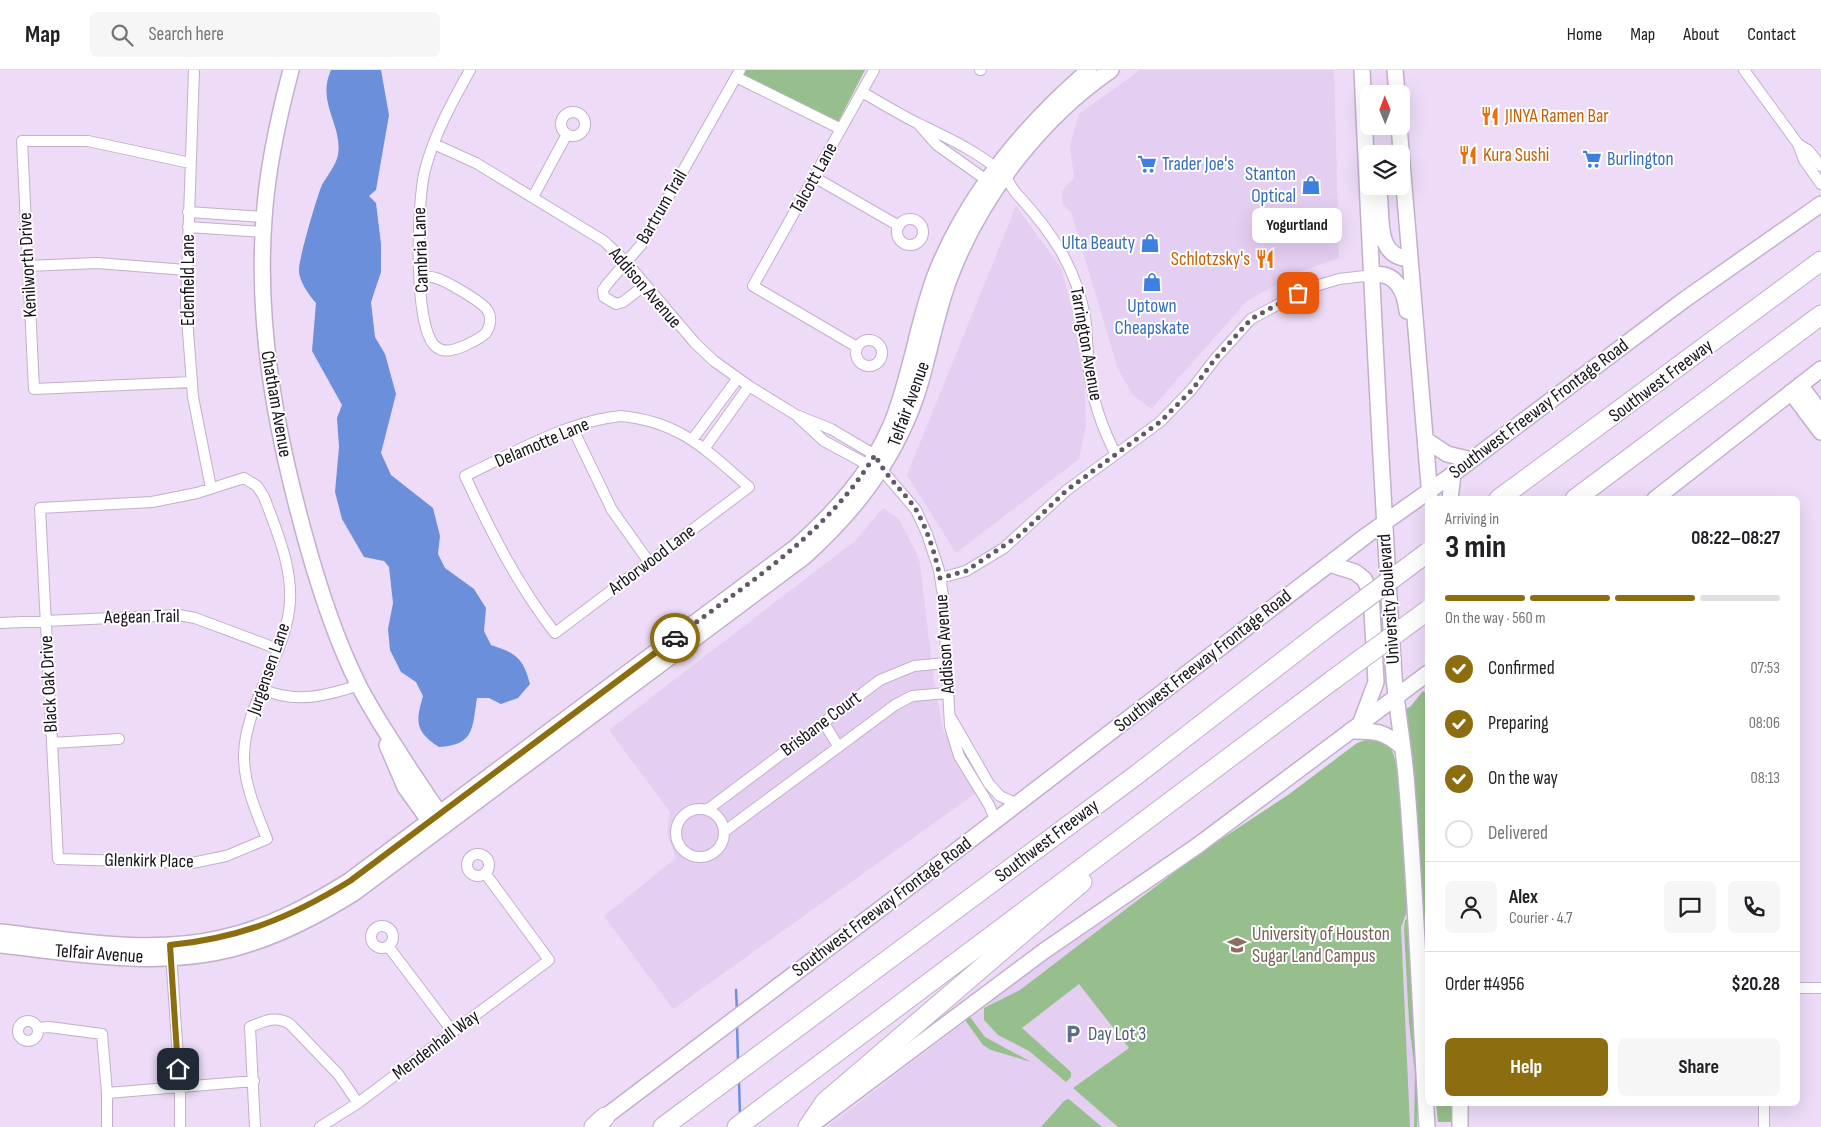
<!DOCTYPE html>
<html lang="en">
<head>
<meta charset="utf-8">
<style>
	body { margin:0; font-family:"Sofia Sans Condensed",sans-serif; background:#f6f6f6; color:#202124; height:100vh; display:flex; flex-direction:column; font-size:19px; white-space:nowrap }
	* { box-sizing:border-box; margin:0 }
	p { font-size:16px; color:#757577 }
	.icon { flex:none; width:28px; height:28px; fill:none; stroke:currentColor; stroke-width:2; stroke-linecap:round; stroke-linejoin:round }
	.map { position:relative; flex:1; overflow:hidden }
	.sheet { position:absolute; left:1425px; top:426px; width:375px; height:610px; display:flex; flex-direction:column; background:#fff; border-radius:8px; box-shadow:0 5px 20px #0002 }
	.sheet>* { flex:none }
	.needle { width:32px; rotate:359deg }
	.fabs { position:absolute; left:1360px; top:15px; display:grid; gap:10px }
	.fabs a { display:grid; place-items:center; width:50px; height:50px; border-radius:8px; background:#fff; box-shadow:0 5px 20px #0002; font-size:25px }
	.pin { position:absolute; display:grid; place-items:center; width:42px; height:42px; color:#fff; margin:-21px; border-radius:10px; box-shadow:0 2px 8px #0006 }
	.courier { position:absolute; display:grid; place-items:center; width:50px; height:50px; margin:-25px; border:4px solid #8c6d0f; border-radius:50%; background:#fff; color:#222; box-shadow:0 1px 6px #0007 }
	.bubble { position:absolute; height:35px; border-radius:8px; background:#fff; box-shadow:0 5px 20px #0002; font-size:16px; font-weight:700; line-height:35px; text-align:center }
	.headline em { font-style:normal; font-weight:700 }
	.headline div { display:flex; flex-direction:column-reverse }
	.headline { display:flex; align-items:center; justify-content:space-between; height:85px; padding:0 20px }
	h1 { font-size:32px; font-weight:700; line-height:38px }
	.bar { display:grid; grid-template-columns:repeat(4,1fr); gap:8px 5px; align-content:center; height:60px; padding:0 20px }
	.bar i { height:6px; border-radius:4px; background:#e0e0e0 }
	.bar .selected { background:#8c6d0f }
	.bar p { grid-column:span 4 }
	.line { display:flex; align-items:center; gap:12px; padding:0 20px; border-top:1px solid #e0e0e0 }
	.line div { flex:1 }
	.round { display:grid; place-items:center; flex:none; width:52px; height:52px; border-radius:8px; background:#f6f6f6 }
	ol { padding:0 20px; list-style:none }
	li { display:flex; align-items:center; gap:15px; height:55px }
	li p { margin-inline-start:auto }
	li .icon { padding:5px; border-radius:50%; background:#8c6d0f; color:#fff; stroke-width:4 }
	li:last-child { color:#757577 }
	li i { width:28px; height:28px; border:2px solid #e0e0e0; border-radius:50% }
	.button { display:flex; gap:10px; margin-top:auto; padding:10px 20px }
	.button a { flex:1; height:58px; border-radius:8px; background:#8c6d0f; color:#fff; font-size:20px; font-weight:700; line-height:58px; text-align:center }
	.button a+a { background:#f6f6f6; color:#202124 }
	header { display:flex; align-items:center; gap:30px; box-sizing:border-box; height:70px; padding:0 25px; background:#fff; border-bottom:1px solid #e0e0e0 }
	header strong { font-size:24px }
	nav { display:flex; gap:28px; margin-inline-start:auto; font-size:18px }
	.search { width:350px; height:45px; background:#f6f6f6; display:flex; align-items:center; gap:12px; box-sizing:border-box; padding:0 18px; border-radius:8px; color:#757577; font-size:19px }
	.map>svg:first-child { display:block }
	.built { fill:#e4cef1 }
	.green { fill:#97bf8d }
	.water { fill:#6c8fdb }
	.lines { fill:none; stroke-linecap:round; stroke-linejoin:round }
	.stream { stroke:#6c8fdb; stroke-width:2.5 }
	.street-casing { stroke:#c1b0cb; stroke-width:12 }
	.secondary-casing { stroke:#c1b0cb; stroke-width:18 }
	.highway-casing { stroke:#c1b0cb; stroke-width:21 }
	.street { stroke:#fff; stroke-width:10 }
	.secondary { stroke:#fff; stroke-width:15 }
	.highway { stroke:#fff; stroke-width:19 }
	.highway-bridge-casing { stroke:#c1b0cb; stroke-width:21; stroke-linecap:butt }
	.highway-bridge { stroke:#fff; stroke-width:19 }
	.done { stroke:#635869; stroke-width:5; stroke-dasharray:0 9 }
	.route { stroke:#8c6d0f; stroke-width:6 }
	.labels { text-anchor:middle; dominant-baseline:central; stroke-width:4; stroke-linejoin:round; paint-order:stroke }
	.food-label { font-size:19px; fill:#c56008; stroke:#fff; text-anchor:start }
	.shop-label { font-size:19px; fill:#366cbe; stroke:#fff; text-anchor:start }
	.street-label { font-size:19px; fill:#18121c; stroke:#fff }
	.education-label { font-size:19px; fill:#785e54; stroke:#fff; text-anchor:start }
	.service-label { font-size:19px; fill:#4e5e75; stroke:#fff; text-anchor:start }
</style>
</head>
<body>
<header>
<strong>Map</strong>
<div class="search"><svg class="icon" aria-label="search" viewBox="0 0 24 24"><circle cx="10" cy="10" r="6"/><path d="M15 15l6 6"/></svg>Search here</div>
<nav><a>Home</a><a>Map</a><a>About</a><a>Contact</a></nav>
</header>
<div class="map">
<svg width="1821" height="1057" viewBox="0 0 1821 1057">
	<rect width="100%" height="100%" fill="#eddbf7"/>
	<path class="built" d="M1140,0H1334L1339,188L1299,202L1247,231L1151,339L1133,325L1118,299L1071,142L1063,135L1062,121L1074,108L1070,75L1079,44Z
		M1016,136L1061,198L1083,280L1086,354L1079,389L956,483L907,405Z
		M883,438L899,449L919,488L934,610L943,659L976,723L673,939L604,846L676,788L667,763L670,742L609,660L856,470Z
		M1265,744L1401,796L1409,953L1415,1002L1414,1057H827L1045,891Z"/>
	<path class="green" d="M746,0H865L837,54L742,6Z
		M1423,621L1427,623V876L1405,639L1410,637Z
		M1371,668C1379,670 1386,673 1391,679C1402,692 1405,817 1407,842L1401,857L1410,1057H1118L1073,1018L1129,978L1079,914L1022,958L1071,1002V1007L1066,1012L1029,981L998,965L984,950V938L1020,920L1197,785L1288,725L1357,673Z
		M1409,847L1418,996L1417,1057H1414L1415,1002L1409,953L1404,859L1405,850Z
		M970,947L985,967L1031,992L991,980L983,975L965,950Z
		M1068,1029L1070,1030L1102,1057H1041L1064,1031Z
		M1436,1034H1451L1452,1052H1438Z"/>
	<path class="water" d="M331,0H381L389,45L376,120L369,126L376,133L381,174V202L371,232L375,267L385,284L396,324L381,383L391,405L433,438L440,466L438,484L445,498L474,519L486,538L484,561L491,575C515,583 523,587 530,614L518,628L501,634L489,628H477C472,658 475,675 439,677C414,661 416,651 423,626L416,612L401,602L390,580L388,559L393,533L389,497L384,491L364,487L342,449L335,422L339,377L337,348L342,335L312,281L316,233C309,225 298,210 299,199C299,189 317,126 322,115C327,106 336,95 338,85C343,55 316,33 331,0Z"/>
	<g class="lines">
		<path class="stream" d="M736,920L737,941
			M737,954L738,991
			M739,1011L740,1046"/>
		<g class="street-casing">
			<path id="street" d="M194,0L186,235L193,327L211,418
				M980,0H981
				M1744,0L1798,74L1804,90L1821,114
				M736,7L841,59
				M862,22C881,33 899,44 919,54C948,68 979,82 1003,104C1008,109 1011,117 1016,123C1050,160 1076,196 1085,247C1088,267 1087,288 1090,308C1094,335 1103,359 1115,383
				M561 54a12 12 0 1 1 24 0a12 12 0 1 1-24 0Z
				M920,56L937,75L992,114
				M434,74L476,93L604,171L627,193L695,273L714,291L749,316L796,345L831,359L875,385L882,400L916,440L927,464L939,500L943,526L950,656L959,686L989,735L996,751
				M1798,74L1808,80L1821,96
				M190,93L88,71H22L34,319L192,312
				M814,107L899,156
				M533,127L567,64
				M188,142L264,147
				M897 162a13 13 0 1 1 26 0a13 13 0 1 1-26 0Z
				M188,157L263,162
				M28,196L97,193L186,200
				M420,207C425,207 430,206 436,208C446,211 483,232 488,241C492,248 490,257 486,263C480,269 472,272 464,276C454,280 444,284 435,276C413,255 417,130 425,100C434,65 452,32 470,0
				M645,215L623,232L616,234L604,227L603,220L608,213L641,175L740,0
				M856 283a13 13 0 1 1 26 0a13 13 0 1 1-26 0Z
				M857,277L753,216L874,0
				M621,346C681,352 706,380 749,417L555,563C517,514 491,462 465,406C513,383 568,351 621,346Z
				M799,348L824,371L874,398
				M572,357L612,440L649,492
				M692,370L738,308
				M704,379L749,316
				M244,408L257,416L264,427C277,461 295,503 289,541C282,590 243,639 244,689C245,718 257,743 267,769L226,786L192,793L58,789L40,438L152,432L197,423Z
				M940,508L966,501L1004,478L1067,420L1160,352L1192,319L1215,289L1251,249L1309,218L1339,209L1373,205
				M0,553L179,545L195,548L278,579
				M262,619C295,634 326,626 359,615
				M951,648L989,714L1000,726L1018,734
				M824,653L838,676
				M52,673L119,669
				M676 763a24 24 0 1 1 48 0a24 24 0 1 1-48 0Z
				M707,740L880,610L914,596L946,593
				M725,761L895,635L912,626L947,623
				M467 795a11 11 0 1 1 22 0a11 11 0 1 1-22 0Z
				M371 867a11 11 0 1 1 22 0a11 11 0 1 1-22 0Z
				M388,876L453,962
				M171,883L180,1017V1057
				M1798,918H1821
				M18 961a10 10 0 1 1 20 0a10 10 0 1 1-20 0Z
				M38,958L49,957L102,964L107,1023V1057
				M107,1023L254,1011
				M255,1057L250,957C264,951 276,945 290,954L338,1004L358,1033
				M320,1057L358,1033L549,890L485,803
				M1764,1057V1034"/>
		</g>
		<g class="secondary-casing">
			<path id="secondary" d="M291,0C278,49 267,99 264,149C256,255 276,361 304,463C318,515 335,568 359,616C374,645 392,671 409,698C421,715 432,734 445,750
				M1362,0C1371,202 1381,404 1394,606C1397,640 1403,673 1406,706C1416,823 1420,940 1427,1057
				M1395,0L1397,24
				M1399,56L1430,427
				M1378,116C1384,142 1372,187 1410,189
				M1373,205C1396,201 1405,222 1407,241
				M1800,315L1821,343
				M1791,322L1821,362
				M1426,370L1447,384L1472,390
				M1450,429L1453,404
				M1655,429L1821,299
				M1329,494L1355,502L1364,509L1371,523L1376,612L1361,652
				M1350,661C1374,661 1383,660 1402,677
				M387,675L405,717L435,759
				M0,862C73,870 148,885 221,868C268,858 309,836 349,811L796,477C835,442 870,404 891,355C911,307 917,253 936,203C969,122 1024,56 1089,0
				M0,875C83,884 171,901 252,873C289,861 322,843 354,823L804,487C855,441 893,392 916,327C929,288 935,246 950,207C981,126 1040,49 1111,0
				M1460,1034V1057
				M597,1053L900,824L1367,465L1453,404L1684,230L1821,134
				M814,1053L1044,881L1197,776L1428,603"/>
		</g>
		<g class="highway-casing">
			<path id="highway" d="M1499,429L1821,191
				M1575,429L1821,245
				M594,1057L605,1047
				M663,1057L1135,706L1329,556
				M737,1057L1334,609
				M808,1057L825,1032L1082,812"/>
		</g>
		<use href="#street" class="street"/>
		<use href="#secondary" class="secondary"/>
		<use href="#highway" class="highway"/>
		<g class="highway-bridge-casing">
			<path id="highway-bridge" d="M1329,556L1428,482
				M1334,609L1428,540"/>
		</g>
		<use href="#highway-bridge" class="highway-bridge"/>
	</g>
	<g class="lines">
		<path class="done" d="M675,568C749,512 825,466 875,385C885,405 902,420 915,438C927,458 936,486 940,508L966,501L1020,465L1067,420L1160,352L1192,320L1215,289L1251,249L1298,223"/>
		<path class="route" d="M178,999L170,875C240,868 290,848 350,811L675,568"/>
	</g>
	<defs>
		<g id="restaurant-bare" transform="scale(1.5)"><path d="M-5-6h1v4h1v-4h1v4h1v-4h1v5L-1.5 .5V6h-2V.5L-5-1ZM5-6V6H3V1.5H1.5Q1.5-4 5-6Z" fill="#e8710a" stroke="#fff" stroke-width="2.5" paint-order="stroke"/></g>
		<g id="supermarket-bare" transform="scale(1.5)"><path d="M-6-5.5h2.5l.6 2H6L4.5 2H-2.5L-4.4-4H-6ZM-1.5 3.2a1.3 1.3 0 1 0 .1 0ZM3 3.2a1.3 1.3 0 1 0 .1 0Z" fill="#3f7fe0" stroke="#fff" stroke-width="2.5" paint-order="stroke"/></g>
		<g id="shop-bare" transform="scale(1.5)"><path d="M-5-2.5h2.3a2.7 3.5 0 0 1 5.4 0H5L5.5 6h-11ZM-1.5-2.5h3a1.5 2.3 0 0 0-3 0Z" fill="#3f7fe0" stroke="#fff" stroke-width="2.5" paint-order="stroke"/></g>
		<g id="university-bare" transform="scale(1.5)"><path d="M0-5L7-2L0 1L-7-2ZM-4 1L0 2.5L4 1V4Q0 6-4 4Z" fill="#8d6e63" stroke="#fff" stroke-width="2.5" paint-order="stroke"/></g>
		<g id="parking-bare" transform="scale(1.5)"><path d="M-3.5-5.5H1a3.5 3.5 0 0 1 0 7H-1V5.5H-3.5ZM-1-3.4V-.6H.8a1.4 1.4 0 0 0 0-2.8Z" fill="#5c6f8a" stroke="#fff" stroke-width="2.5" paint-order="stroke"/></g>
	</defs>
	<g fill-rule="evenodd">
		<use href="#restaurant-bare" x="1490" y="46"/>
		<use href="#restaurant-bare" x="1468" y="85"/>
		<use href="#supermarket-bare" x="1592" y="89"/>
		<use href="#supermarket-bare" x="1147" y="94"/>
		<use href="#shop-bare" x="1311" y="115"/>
		<use href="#shop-bare" x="1150" y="173"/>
		<use href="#restaurant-bare" x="1265" y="189"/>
		<use href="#shop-bare" x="1152" y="212"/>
		<use href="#university-bare" x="1237" y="875"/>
		<use href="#parking-bare" x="1073" y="964"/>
	</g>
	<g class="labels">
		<g class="food-label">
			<text x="1505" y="46">JINYA Ramen Bar</text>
			<text x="1483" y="85">Kura Sushi</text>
			<text x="1250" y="189" text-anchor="end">Schlotzsky's</text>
		</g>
		<g class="shop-label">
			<text x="1607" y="89">Burlington</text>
			<text x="1162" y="94">Trader Joe's</text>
			<text x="1296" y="104" text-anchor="end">Stanton<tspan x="1296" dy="22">Optical</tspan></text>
			<text x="1135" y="173" text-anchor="end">Ulta Beauty</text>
			<text x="1152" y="236" text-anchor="middle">Uptown<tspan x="1152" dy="22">Cheapskate</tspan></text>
		</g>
		<g class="street-label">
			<text transform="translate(814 108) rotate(-61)">Talcott Lane</text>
			<text transform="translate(662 137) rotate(-60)">Bartrum Trail</text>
			<text transform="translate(421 180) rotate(-92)">Cambria Lane</text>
			<text transform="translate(28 195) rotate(-93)">Kenilworth Drive</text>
			<text transform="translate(188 210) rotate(-90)">Edenfield Lane</text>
			<text transform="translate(645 218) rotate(49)">Addison Avenue</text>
			<text transform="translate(1086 274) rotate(80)">Tarrington Avenue</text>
			<text transform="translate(1661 311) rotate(-37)">Southwest Freeway</text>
			<text transform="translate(276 334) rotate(80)">Chatham Avenue</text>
			<text transform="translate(909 334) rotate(-70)">Telfair Avenue</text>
			<text transform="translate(1539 339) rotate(-37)">Southwest Freeway Frontage Road</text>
			<text transform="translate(542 373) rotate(-23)">Delamotte Lane</text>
			<text transform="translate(652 490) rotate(-37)">Arborwood Lane</text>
			<text transform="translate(1389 529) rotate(-94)">University Boulevard</text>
			<text transform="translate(142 547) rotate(-1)">Aegean Trail</text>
			<text transform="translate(945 574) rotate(-94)">Addison Avenue</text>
			<text transform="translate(1203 591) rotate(-38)">Southwest Freeway Frontage Road</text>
			<text transform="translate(269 599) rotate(-71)">Jurgensen Lane</text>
			<text transform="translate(49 614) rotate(-93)">Black Oak Drive</text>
			<text transform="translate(821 654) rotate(-37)">Brisbane Court</text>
			<text transform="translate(1047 771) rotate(-37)">Southwest Freeway</text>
			<text transform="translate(149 791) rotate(1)">Glenkirk Place</text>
			<text transform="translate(882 837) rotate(-37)">Southwest Freeway Frontage Road</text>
			<text transform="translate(99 884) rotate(4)">Telfair Avenue</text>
			<text transform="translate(436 975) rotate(-37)">Mendenhall Way</text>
		</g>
		<g class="education-label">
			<text x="1252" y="864">University of Houston<tspan x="1252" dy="22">Sugar Land Campus</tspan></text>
		</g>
		<g class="service-label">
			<text x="1088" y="964">Day Lot 3</text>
		</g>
	</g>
</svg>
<div class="fabs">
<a><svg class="needle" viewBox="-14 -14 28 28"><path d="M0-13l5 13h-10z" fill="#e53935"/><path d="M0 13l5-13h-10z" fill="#757577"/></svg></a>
<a><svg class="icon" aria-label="layers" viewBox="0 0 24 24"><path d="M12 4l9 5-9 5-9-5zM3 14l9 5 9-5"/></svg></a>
</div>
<div class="pin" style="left:1298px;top:223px;background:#ea580c"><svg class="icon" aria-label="bag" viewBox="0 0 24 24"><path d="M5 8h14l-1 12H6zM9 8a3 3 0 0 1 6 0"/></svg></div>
<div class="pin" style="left:178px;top:999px;background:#1f2937"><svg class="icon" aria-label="home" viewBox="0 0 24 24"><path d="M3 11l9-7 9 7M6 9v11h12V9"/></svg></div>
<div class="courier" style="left:675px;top:568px"><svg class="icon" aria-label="car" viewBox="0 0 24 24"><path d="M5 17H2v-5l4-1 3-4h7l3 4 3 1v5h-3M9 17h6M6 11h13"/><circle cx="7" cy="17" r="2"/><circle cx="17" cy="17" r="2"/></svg></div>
<div class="bubble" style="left:1252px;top:138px;width:90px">Yogurtland</div>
<section class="sheet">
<div class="headline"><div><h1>3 min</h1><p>Arriving in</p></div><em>08:22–08:27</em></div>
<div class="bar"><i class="selected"></i><i class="selected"></i><i class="selected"></i><i></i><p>On the way · 560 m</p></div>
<ol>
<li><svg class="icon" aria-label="check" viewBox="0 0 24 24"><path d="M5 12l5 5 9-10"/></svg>Confirmed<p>07:53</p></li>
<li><svg class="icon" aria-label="check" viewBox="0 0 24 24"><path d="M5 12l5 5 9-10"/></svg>Preparing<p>08:06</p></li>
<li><svg class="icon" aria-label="check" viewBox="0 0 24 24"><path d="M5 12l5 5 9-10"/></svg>On the way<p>08:13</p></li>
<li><i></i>Delivered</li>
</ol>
<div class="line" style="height:90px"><a class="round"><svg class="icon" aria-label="person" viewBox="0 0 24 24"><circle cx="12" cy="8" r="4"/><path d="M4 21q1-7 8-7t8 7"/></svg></a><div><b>Alex</b><p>Courier · 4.7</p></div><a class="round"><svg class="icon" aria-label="chat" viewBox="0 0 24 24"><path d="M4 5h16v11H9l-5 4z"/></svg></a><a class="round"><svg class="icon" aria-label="phone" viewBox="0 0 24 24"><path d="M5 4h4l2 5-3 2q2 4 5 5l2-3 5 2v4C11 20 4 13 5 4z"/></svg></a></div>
<div class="line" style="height:65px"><div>Order #4956</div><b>$20.28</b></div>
<div class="button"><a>Help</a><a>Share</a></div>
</section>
</div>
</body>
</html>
